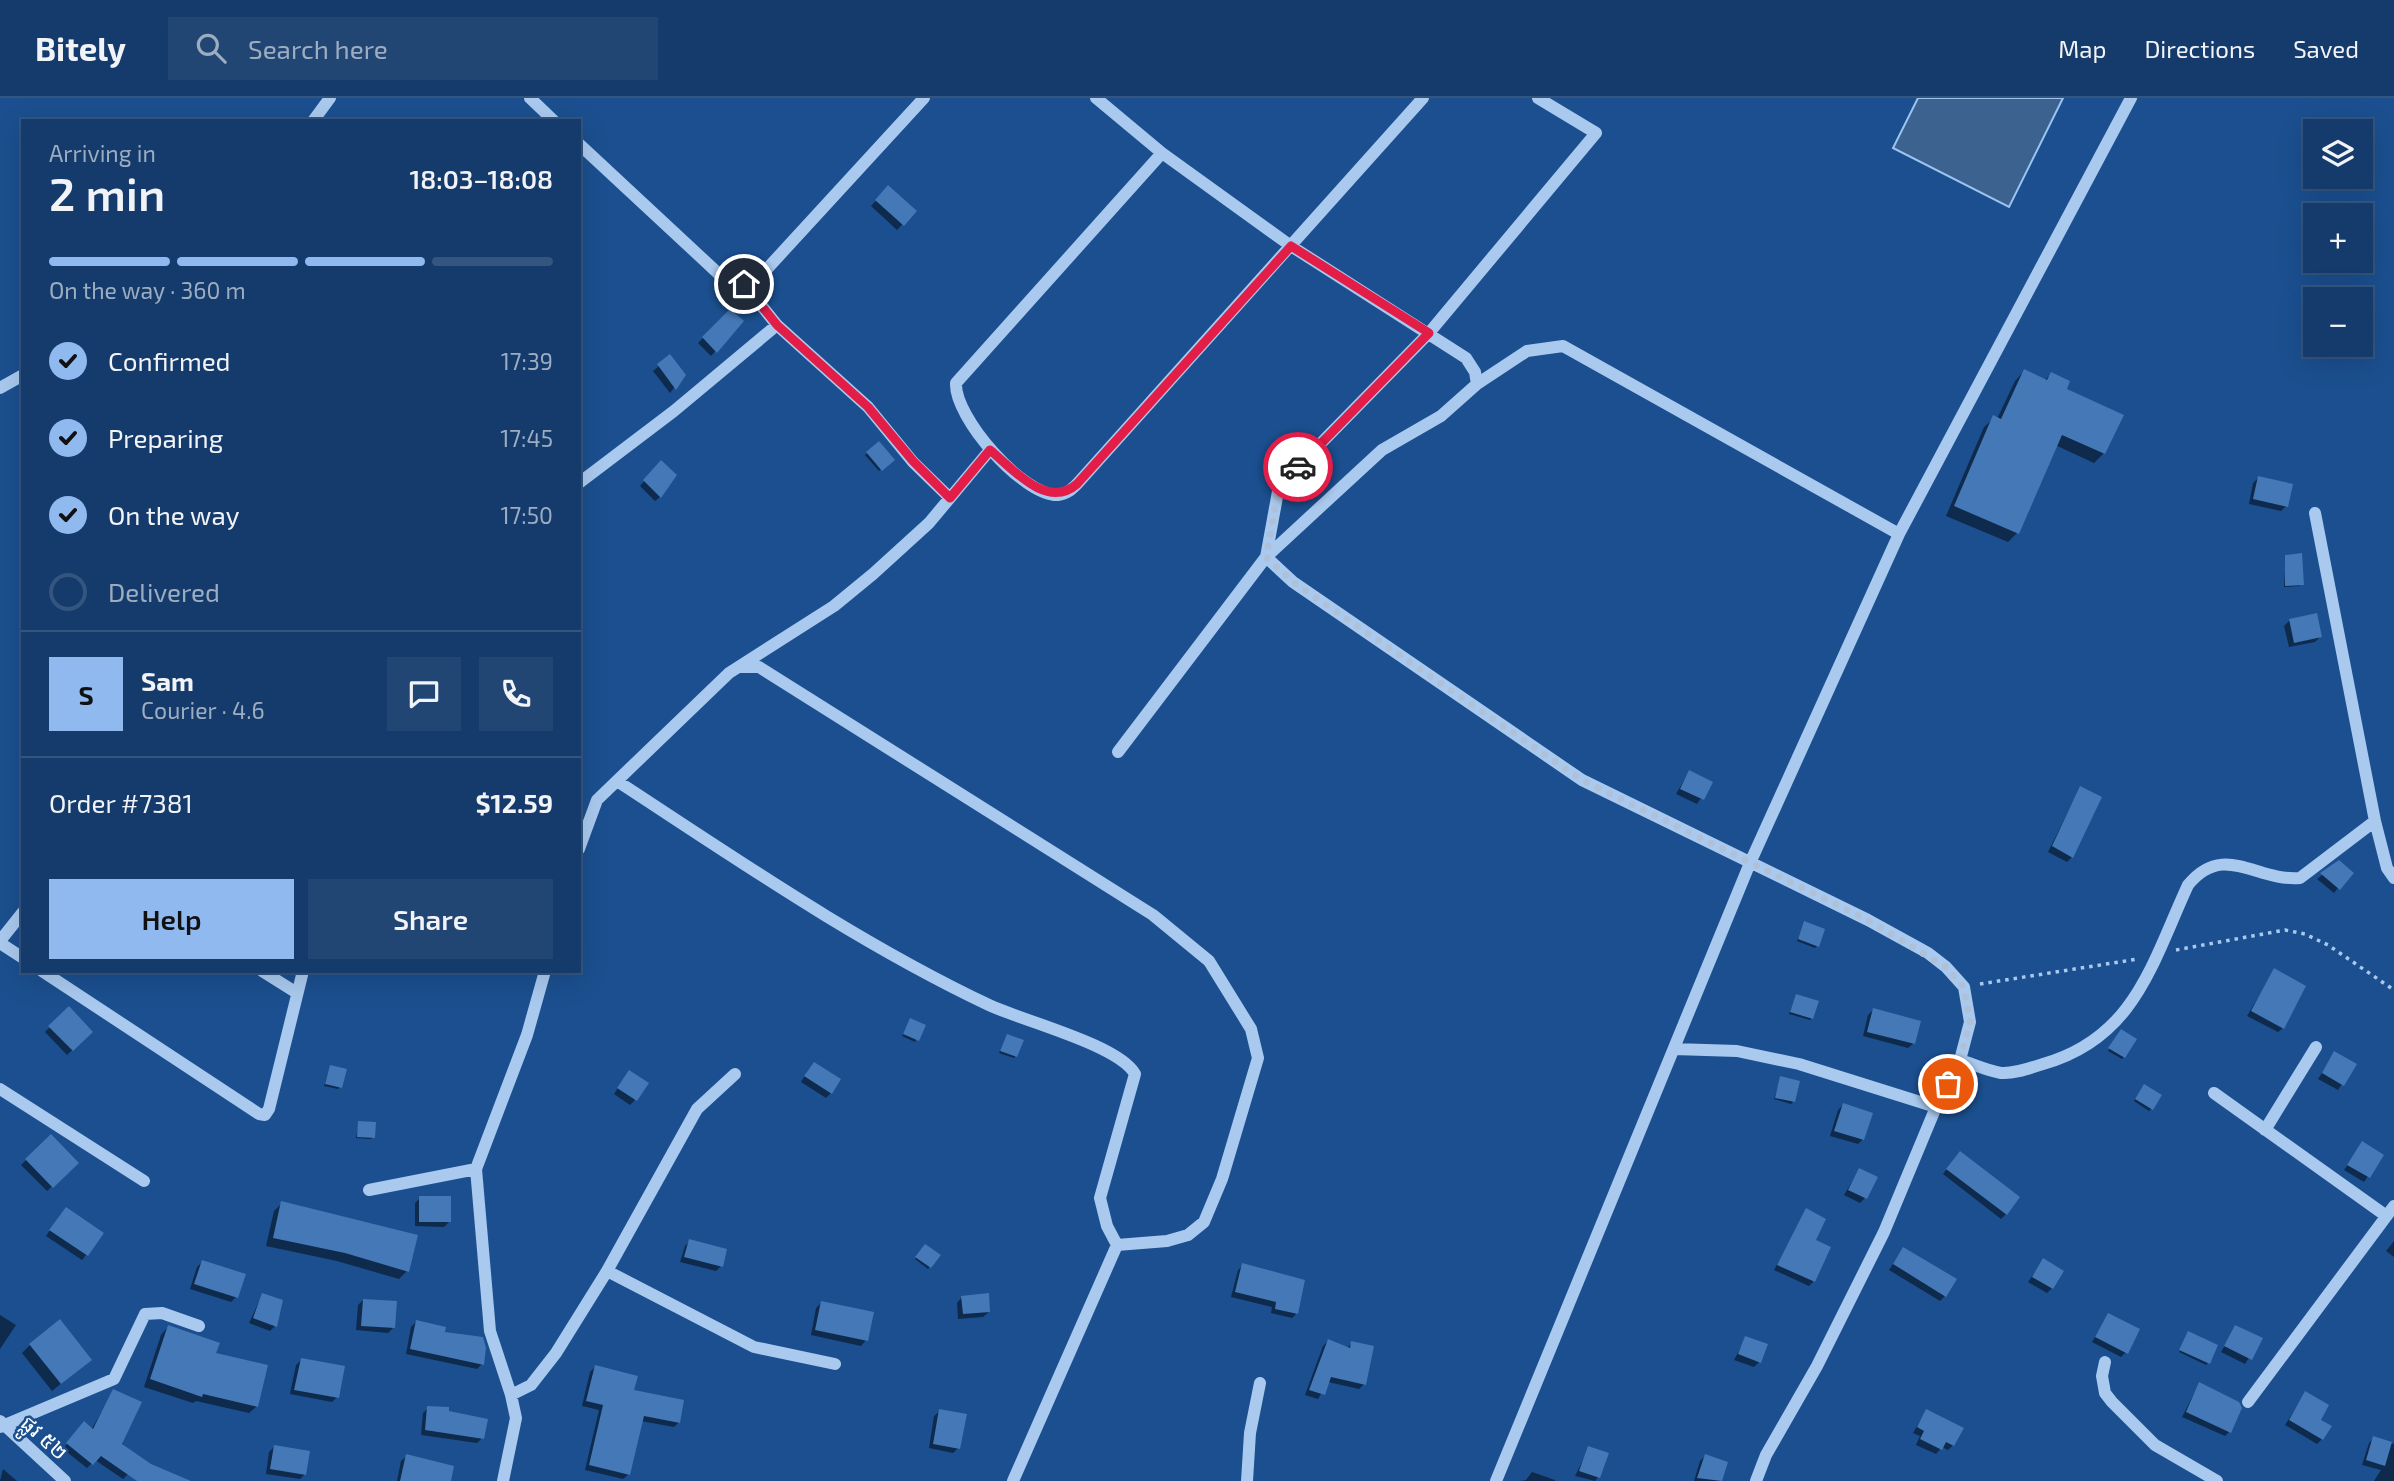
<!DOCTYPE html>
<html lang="en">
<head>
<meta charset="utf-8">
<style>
	body { margin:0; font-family:"Exo 2","Noto Sans Khmer",sans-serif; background:#214673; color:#f1f3f6; height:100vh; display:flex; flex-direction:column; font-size:26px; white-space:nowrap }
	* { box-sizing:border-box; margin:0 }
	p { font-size:23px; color:#9dadc1 }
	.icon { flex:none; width:38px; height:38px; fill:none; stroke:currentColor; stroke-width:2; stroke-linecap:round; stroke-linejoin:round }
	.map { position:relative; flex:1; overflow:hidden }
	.drawer { position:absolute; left:21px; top:21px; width:560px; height:854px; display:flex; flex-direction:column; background:#143b6b; border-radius:0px; box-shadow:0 7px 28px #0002,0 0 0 2px #33557e }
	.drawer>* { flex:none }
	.controls { position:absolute; left:2303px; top:21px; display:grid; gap:14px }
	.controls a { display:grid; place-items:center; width:70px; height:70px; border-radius:0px; background:#143b6b; box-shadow:0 7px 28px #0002,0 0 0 2px #33557e; font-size:35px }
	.pin { position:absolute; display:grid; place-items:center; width:60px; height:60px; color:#fff; margin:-30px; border:4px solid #fff; border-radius:50%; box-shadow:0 2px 7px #0007 }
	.courier { position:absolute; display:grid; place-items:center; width:70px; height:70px; margin:-35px; border:5px solid #e11d48; border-radius:50%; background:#fff; color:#222; box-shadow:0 2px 9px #0007 }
	.summary em { font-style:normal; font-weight:600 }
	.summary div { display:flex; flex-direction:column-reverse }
	.summary { display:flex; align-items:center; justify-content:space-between; height:119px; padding:0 28px }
	h1 { font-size:46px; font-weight:600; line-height:52px }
	.bar { display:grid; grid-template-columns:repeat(4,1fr); gap:10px 7px; align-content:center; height:84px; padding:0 28px }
	.bar i { height:9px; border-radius:5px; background:#33557e }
	.bar .current { background:#90b9f0 }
	.bar p { grid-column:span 4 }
	.line { display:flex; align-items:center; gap:18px; padding:0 28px; border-top:2px solid #33557e }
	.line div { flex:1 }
	.round { display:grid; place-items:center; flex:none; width:74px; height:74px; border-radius:0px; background:#214673 }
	ol { padding:0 28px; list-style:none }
	li { display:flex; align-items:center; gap:21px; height:77px }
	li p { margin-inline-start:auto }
	li .icon { padding:7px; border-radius:50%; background:#90b9f0; color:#111; stroke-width:4 }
	li:last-child { color:#9dadc1 }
	li i { width:38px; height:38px; border:4px solid #33557e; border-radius:50% }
	.cta { display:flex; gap:14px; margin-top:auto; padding:14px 28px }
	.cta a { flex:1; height:80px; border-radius:0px; background:#90b9f0; color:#111; font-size:28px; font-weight:600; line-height:80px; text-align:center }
	.cta a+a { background:#214673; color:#f1f3f6 }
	header { display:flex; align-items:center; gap:42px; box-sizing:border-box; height:98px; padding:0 35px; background:#143b6b; border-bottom:2px solid #33557e }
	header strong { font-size:33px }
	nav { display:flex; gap:38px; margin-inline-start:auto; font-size:24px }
	.search { width:490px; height:63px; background:#214673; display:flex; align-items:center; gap:18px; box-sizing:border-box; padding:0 24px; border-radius:0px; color:#9dadc1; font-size:26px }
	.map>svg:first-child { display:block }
	.water { fill:#3c6290; stroke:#9cc4f0; stroke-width:2 }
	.shadow { fill:#0007 }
	.building { fill:#4478b7 }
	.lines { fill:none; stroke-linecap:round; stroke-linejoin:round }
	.path { stroke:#a9c9ee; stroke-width:3.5; stroke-dasharray:3.5 5; stroke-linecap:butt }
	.minor { stroke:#a9c9ee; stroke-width:12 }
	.done { stroke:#afc1d8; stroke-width:7; stroke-dasharray:0 12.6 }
	.route { stroke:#e11d48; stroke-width:9 }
	.labels { text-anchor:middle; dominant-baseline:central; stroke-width:5; stroke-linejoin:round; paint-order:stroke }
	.street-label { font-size:21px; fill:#fff; stroke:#1b4f8f }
</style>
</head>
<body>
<header>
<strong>Bitely</strong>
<div class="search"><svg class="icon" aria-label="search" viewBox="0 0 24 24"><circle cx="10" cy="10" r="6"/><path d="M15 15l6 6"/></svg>Search here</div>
<nav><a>Map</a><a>Directions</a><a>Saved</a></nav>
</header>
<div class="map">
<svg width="2394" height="1383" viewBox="0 0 2394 1383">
	<rect width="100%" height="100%" fill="#1b4f8f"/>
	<path class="water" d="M1918,0H2063L2009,109L1893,50Z"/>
	<path class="shadow" d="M888,90L915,113L897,132L871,108Z
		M730,213L742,223L711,258L698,245Z
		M670,259L684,277L670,295L653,273Z
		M2024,273L2045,282L2051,276L2065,292L2121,317L2104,355L2094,365L2055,347L2017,435L2008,444L1946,418L1984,329L1994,320L1997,321L2015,283Z
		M879,345L893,361L879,373L865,357Z
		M661,364L660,399L655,403L640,388Z
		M2258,380L2286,408L2281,413L2249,406L2253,385Z
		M2286,459L2302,486L2300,488L2284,489Z
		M2289,523L2320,539L2315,544L2289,549L2284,528Z
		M1689,674L1711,685L1697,706L1676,696Z
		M2080,690L2072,759L2067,764L2048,754Z
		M2339,764L2338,790L2334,795L2317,781Z
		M1803,827L1817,848L1815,850L1797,843Z
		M2275,872L2283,930L2278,934L2247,918Z
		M1796,898L1812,920L1810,922L1789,916Z
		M69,911L91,934L67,957L45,934Z
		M1873,912L1914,945L1908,950L1863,938L1868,917Z
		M909,924L924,928L915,944L902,938Z
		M2119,935L2124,959L2122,961L2108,953Z
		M1007,938L1016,958L1014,960L999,955Z
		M2335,956L2354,967L2338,992L2318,981Z
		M330,969L340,989L338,991L324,988Z
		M809,971L831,995L826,1000L801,984Z
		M625,979L635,1002L630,1007L614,996Z
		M1781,980L1793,1004L1791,1006L1774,1001Z
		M2142,990L2151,1011L2149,1013L2134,1003Z
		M1843,1007L1863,1041L1858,1046L1830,1038L1838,1012Z
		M359,1025L373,1039L371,1041L356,1040Z
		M51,1038L77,1065L47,1093L21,1067Z
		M2362,1046L2382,1058L2364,1084L2344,1072Z
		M1955,1060L2006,1116L2001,1121L1943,1076Z
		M1859,1072L1865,1100L1860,1105L1844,1097Z
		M420,1100L449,1124L444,1129L415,1128V1105Z
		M282,1105L407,1173L399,1181L337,1163L266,1148L274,1113Z
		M1806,1113L1813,1143L1814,1183L1809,1188L1774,1172Z
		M61,1116L102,1136L82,1162L46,1138Z
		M690,1143L721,1168L716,1173L680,1164L685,1148Z
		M2394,1143V1159L2386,1153Z
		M923,1150L938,1157L928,1171L915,1161Z
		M1903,1151L1945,1198L1940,1203L1889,1172Z
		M2043,1163L2052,1190L2047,1195L2028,1184Z
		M202,1164L236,1199L231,1204L190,1191L197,1169Z
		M1243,1167L1297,1215L1292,1220L1271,1215L1272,1209L1231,1199L1238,1172Z
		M262,1197L275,1228L270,1233L249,1225Z
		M962,1199L989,1214L983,1219L958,1221L957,1205Z
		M363,1202L393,1230L388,1235L356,1232L358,1207Z
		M821,1205L866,1242L861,1248L811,1237L816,1210Z
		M0,1217L16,1227L0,1251Z
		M2108,1217L2126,1254L2121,1259L2092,1244Z
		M416,1224L443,1235L482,1266L477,1271L406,1256L411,1229Z
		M168,1229L257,1308L249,1315L196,1303L193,1305L144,1289L161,1237Z
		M2236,1229L2261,1241L2245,1266L2221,1254Z
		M2187,1237L2208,1265L2206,1267L2179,1254Z
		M1746,1240L1759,1264L1754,1269L1734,1262Z
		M1328,1243L1347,1250L1352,1245L1364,1286L1359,1291L1328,1284L1318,1301L1305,1297L1323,1248Z
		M30,1247L90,1262L52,1293L22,1255Z
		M301,1262L337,1299L332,1304L290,1296L296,1267Z
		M595,1269L679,1324L674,1329L641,1323L629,1376L623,1381L585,1372L599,1312L582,1308L590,1274Z
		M2199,1286L2229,1334L2225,1338L2182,1319Z
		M114,1293L128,1376L123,1381L95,1362L87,1370L63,1351L79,1331L91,1332Z
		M2305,1295L2318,1322L2322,1341L2317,1346L2285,1327Z
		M428,1310L447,1315L482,1340L477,1345L421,1337L423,1315Z
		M940,1313L958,1350L953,1355L929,1350L934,1318Z
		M1926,1313L1953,1347L1948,1352L1942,1349L1936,1356L1916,1347L1920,1338L1913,1335Z
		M2374,1340L2394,1346V1383H2374L2381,1372L2362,1367L2369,1345Z
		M274,1349L305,1376L300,1381L266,1376L269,1354Z
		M1589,1350L1598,1379L1595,1383L1575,1378Z
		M407,1358L449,1383H397L401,1363Z
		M1705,1358L1726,1365L1720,1383H1694L1700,1363Z
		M3,1371L17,1383H0Z
		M1532,1374L1555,1382V1383H1520L1526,1382Z"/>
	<path class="building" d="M888,87L917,113L904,128L875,102Z
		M730,211L744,223L717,255L702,239Z
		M670,256L686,277L676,292L657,266Z
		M2024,271L2047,282L2051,274L2070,283L2067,291L2124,317L2105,356L2062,337L2019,436L1954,408L1993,317L2001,321Z
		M879,343L895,362L882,373L866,354Z
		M661,362L677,377L661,400L643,382Z
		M2258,378L2293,386L2288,409L2253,401Z
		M2302,455L2304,487L2285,488V457Z
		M2317,515L2322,539L2294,545L2289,521Z
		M1689,672L1713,684L1704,702L1680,691Z
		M2080,688L2102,699L2073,760L2052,748Z
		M2339,762L2354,775L2340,792L2320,775Z
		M1804,823L1825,831L1819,849L1798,841Z
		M2274,870L2306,888L2284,931L2251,913Z
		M1796,896L1819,903L1813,921L1790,914Z
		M69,908L93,934L73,953L48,928Z
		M1873,910L1921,923L1915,946L1867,934Z
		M910,920L926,927L919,943L903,936Z
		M2121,931L2137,941L2125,960L2108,950Z
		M1007,936L1024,942L1017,959L1000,953Z
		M2334,953L2357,966L2344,988L2322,975Z
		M814,964L841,981L832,996L804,978Z
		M330,967L347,971L342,990L325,986Z
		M629,972L649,985L637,1003L617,990Z
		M1780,978L1800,983L1795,1004L1775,1000Z
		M2144,986L2162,997L2153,1012L2135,1001Z
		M1843,1005L1873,1015L1864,1042L1834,1033Z
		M358,1023L376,1024L375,1040L357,1039Z
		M51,1036L79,1065L53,1090L25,1061Z
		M2362,1043L2384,1057L2370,1080L2347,1067Z
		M1960,1053L2020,1099L2007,1117L1946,1071Z
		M1859,1070L1878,1079L1867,1101L1848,1092Z
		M419,1098H451V1124H419Z
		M281,1103L418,1137L409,1174L345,1155L273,1140Z
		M66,1109L104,1135L88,1158L49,1132Z
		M1806,1110L1826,1121L1816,1142L1831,1149L1815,1184L1777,1167Z
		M689,1141L727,1151L723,1169L684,1159Z
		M925,1146L941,1157L931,1170L915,1159Z
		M1903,1149L1957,1181L1946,1199L1893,1166Z
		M2043,1160L2064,1173L2053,1191L2032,1179Z
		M202,1162L246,1176L238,1200L194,1186Z
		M1242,1165L1305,1182L1298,1216L1275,1211L1276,1204L1235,1194Z
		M262,1195L283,1202L277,1229L253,1220Z
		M989,1195L990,1214L963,1216L961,1198Z
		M363,1201L397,1203L395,1230L361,1228Z
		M821,1203L874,1214L868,1243L815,1232Z
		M2108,1215L2140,1231L2128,1256L2095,1239Z
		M60,1221L92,1262L61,1286L29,1246Z
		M416,1222L446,1229L445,1234L483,1239L486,1250L484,1267L410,1251Z
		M168,1227L220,1245L216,1255L268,1267L258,1309L203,1296L202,1299L150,1281Z
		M2235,1227L2263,1240L2252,1262L2224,1248Z
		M2188,1233L2218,1247L2210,1266L2179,1252Z
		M1745,1238L1768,1246L1761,1265L1738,1256Z
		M1328,1241L1350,1250L1351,1243L1374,1248L1366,1287L1331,1279L1325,1297L1309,1292Z
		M301,1260L345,1268L339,1300L294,1292Z
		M595,1267L638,1278L634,1292L684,1302L680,1325L644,1318L630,1377L589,1367L603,1307L586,1303Z
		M2199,1284L2239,1304L2242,1310L2231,1335L2186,1314Z
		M113,1291L142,1304L122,1346L151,1366L191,1383H137L101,1358L93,1367L66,1345L84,1323L93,1331Z
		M2305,1293L2329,1307L2321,1322L2332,1328L2323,1342L2289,1322Z
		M427,1308L449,1309V1313L488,1321L484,1341L425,1332Z
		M939,1311L967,1316L960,1351L933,1346Z
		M1926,1311L1964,1330L1954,1348L1946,1344L1942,1352L1920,1341L1924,1333L1917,1329Z
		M2373,1338L2392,1344L2385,1368L2366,1362Z
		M274,1347L310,1353L306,1377L270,1371Z
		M1588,1348L1609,1355L1600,1380L1579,1373Z
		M406,1356L454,1368L451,1383H400Z
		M1705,1356L1728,1364L1722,1383L1697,1380Z"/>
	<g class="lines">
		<path class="path" d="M2176,852L2285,832L2305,836L2328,847L2394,892
			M1980,886L2138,861"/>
		<path class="minor" d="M530,0L554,23
			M1096,0L1162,55L1291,148L1466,260L1475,274L1477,286
			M1538,0L1596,35L1429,235L1279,388L1266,459L1293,484L1582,682L1868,822L1928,855L1946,869L1964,889L1970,924L1960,962L1936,1009L1884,1134L1817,1268L1766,1357L1756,1383
			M313,23L330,0
			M579,46L721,178L737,187L754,185L924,0
			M1162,55L956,285C954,319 1023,398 1058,397C1067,396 1072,391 1077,386L1423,0
			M777,227L868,309L913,364L950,400
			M0,290L23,277
			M579,385L674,313L777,227L744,186
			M2315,415L2375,723L2387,770L2394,780
			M1118,654L1266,459L1382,352L1441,318L1477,286L1527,253L1563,248L1899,436
			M617,683C738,762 858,845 989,907C1023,923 1119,947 1135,976L1100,1100L1107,1128L1117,1147L1167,1143L1188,1137L1204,1124L1222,1081L1258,960L1251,931L1209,863L1153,817L759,569H743
			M579,751L597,702L729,575L834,508L873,476L929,425L990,352
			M0,843L23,814
			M0,845L23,860
			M42,873L259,1016L265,1017L269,1011L303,873
			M262,873L297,895
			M1674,951L1737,953L1799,966L1936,1009
			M1960,962C1973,966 1988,973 2001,975C2015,976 2030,970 2043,966C2135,940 2152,865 2188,787C2224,743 2257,784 2300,780L2375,723
			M0,991L144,1083
			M2214,995L2385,1117
			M2265,1032L2316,949
			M369,1092L476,1071
			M607,1173L754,1249L835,1266
			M2105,1264L2102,1278L2105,1295L2112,1304L2155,1347L2217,1383
			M511,1297L490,1233L476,1071L527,937L545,873
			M2248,1304L2394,1108
			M0,1323L65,1383
			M0,1329L114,1281L145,1216L162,1215L199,1228
			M503,1383L516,1320L511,1297L531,1287L556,1255L607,1173L697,1011L735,976
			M1013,1383L1117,1147
			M1247,1383L1250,1335L1260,1285
			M1496,1383L1750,765L1899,436L2131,0"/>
	</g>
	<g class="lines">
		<path class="done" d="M1298,369L1279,388L1266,459L1293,484L1582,682L1868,822L1946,869L1964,890L1970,924L1960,962L1948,986"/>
		<path class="route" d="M744,186L777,227L868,309L913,363L950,400L990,352C1014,372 1047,412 1077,386L1291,148L1429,235L1298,369"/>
	</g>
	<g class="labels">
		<g class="street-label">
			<text transform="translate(45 1339) rotate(42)">ផ្លូវ ៥២</text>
		</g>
	</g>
</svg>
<div class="controls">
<a><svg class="icon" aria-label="layers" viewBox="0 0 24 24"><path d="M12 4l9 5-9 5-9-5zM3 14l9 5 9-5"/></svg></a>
<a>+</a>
<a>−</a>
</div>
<div class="pin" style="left:1948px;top:986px;background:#ea580c"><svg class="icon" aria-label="bag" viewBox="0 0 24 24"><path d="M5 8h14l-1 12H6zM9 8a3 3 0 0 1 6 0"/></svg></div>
<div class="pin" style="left:744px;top:186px;background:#1f2937"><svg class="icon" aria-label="home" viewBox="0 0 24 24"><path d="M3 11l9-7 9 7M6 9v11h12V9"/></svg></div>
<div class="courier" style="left:1298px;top:369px"><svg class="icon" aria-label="car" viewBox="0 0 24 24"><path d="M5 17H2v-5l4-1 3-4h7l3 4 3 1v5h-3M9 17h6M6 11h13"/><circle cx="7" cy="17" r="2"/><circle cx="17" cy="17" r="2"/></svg></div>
<section class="drawer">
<div class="summary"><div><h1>2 min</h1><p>Arriving in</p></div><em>18:03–18:08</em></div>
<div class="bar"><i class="current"></i><i class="current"></i><i class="current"></i><i></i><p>On the way · 360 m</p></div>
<ol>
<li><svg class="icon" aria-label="check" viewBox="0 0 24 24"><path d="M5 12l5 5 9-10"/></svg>Confirmed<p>17:39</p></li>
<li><svg class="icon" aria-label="check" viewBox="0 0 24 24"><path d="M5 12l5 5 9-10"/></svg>Preparing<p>17:45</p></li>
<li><svg class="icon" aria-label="check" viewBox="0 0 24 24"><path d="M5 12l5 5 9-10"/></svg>On the way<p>17:50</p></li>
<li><i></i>Delivered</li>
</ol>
<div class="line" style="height:126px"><b class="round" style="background:#90b9f0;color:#111">S</b><div><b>Sam</b><p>Courier · 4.6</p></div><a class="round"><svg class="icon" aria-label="chat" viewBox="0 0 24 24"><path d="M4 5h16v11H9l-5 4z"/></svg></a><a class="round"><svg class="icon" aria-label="phone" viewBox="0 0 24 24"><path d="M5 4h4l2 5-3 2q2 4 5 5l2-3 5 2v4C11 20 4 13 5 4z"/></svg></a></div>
<div class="line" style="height:91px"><div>Order #7381</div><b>$12.59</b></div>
<div class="cta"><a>Help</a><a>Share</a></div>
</section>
</div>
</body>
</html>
